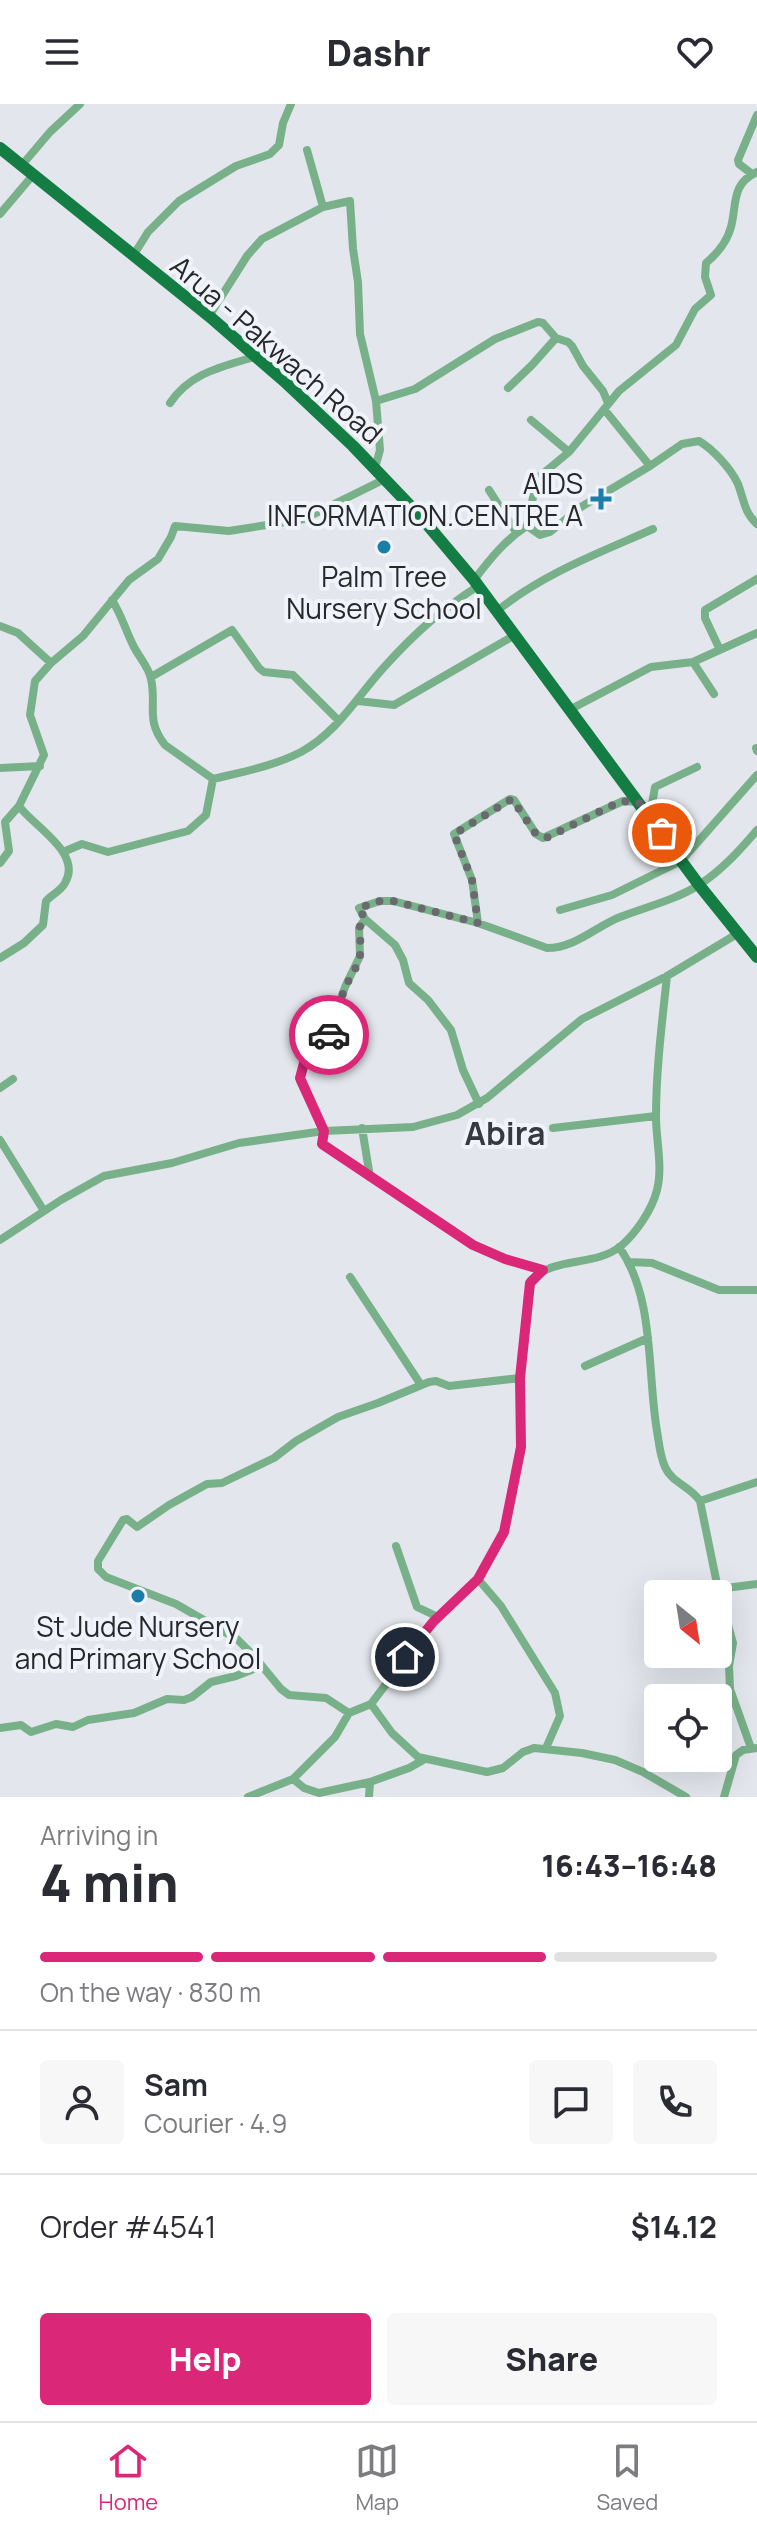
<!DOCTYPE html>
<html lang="en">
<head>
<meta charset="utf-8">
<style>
	body { margin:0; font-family:Manrope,sans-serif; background:#f7f7f7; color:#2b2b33; height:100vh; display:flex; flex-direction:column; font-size:30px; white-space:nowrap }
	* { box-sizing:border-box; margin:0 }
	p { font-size:26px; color:#7c7c81 }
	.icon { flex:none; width:44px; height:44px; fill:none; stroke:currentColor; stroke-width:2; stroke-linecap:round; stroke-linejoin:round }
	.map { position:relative; height:1693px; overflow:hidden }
	.details { display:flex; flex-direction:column; background:#fff; flex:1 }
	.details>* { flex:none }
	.needle { width:52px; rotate:150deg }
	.controls { position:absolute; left:644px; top:1476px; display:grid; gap:16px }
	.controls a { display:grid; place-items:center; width:88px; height:88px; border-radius:8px; background:#fff; box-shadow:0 8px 32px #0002; font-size:40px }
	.pin { position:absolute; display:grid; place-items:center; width:68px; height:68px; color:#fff; margin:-34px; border:4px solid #fff; border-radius:50%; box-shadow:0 2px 8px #0007 }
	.courier { position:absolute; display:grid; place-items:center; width:80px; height:80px; margin:-40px; border:6px solid #db2777; border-radius:50%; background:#fff; color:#222; box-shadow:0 2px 10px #0007 }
	.overview em { font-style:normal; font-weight:800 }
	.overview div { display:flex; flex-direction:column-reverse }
	.overview { display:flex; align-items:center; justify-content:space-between; height:136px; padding:0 40px }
	h1 { font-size:52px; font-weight:800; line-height:60px }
	.bar { display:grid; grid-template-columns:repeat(4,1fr); gap:12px 8px; align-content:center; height:96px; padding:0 40px }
	.bar i { height:10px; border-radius:6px; background:#e1e1e2 }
	.bar .selected { background:#db2777 }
	.bar p { grid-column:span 4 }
	.line { display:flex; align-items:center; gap:20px; padding:0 40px; border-top:2px solid #e1e1e2 }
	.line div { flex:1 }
	.round { display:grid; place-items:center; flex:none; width:84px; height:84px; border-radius:8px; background:#f7f7f7 }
	.button { display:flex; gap:16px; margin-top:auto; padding:16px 40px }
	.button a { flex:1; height:92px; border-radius:8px; background:#db2777; color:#fff; font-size:32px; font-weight:800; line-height:92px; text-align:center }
	.button a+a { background:#f7f7f7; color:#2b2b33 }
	header { display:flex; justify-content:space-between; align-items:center; height:104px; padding:0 40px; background:#fff; font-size:36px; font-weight:800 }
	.tabs { display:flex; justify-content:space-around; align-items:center; height:112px; border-top:2px solid #e1e1e2; background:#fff; font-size:22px; color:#7c7c81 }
	.tabs a { display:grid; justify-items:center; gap:4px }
	.tabs .selected { color:#db2777 }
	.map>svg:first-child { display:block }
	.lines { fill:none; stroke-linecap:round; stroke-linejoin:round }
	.minor { stroke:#78b189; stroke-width:8 }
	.primary { stroke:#147d44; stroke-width:12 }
	.done { stroke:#696a6e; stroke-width:8; stroke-dasharray:0 14.4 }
	.route { stroke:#db2777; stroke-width:10 }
	.poi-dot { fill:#1d7da9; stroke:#f0f3f9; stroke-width:3 }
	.labels { text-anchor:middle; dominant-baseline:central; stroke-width:8; stroke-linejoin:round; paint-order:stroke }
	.street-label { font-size:28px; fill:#27282a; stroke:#f0f3f9 }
	.poi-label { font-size:28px; fill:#27282a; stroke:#f0f3f9 }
	.quarter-label { font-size:32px; font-weight:bold; fill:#37393e; stroke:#f0f3f9 }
</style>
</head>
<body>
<header><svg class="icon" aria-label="menu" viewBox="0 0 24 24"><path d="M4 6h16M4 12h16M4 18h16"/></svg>Dashr<svg class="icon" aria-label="heart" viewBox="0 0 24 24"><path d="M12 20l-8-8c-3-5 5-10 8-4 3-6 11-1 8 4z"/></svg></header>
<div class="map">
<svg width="757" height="1693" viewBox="0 0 757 1693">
	<rect width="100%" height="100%" fill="#e3e6ec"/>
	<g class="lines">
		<path class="minor" d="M307,46L323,103
			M22,61L50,28L80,0
			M752,70L739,60L738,56L757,11
			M0,110L33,71
			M133,152L148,128L179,97L236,62L270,50L279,41L283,19L291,0
			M209,212L247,152L262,135L323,103L350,97L353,145L358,178L360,230L376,297
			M508,284L532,261L556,234
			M170,299C190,269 221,263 254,253
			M531,316L569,348
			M650,362L682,340L699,337C714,346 731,365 738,380C744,396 744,408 757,420
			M375,364L380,346L376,297L415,285L495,235L538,218L543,219L556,234L568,238L572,242L583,262L603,287L608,299
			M489,386L516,428
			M527,422L536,379L540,372L569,348L619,287L676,241L695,205L711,191L705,173L706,159C718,149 727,138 731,123C737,100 731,80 757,68
			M474,476C490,455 505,436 527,422L540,431L550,428L581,403L650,362L604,305
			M112,496C122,512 125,525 133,541C138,552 149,563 151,575C157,601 145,616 165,641L213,675
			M497,507C544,469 599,449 653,425
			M0,522L18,529L51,559
			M720,546L705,514V506L757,475
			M693,558L714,590
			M151,573L232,526L259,564L264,568L293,571L339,617
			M358,597L394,601L515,531
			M571,605L651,563L693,558L757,529
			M756,644L757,647
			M0,664L40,662
			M213,675C242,668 274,662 301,648C338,628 358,591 386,561C416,528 441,506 478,482
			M647,709L652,700L655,683L697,663
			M63,748L82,740L108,748L188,727L206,711L213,675
			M0,759L9,747L5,718L19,702L44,651L30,611L35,577L51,559L83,532L129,476L158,455L171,433L175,422L229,427L304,415L385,375
			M560,806L612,791L681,757L757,671
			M365,815L359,824L360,852L345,883L329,930L324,937L306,949L300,977L324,1027L322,1039L473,1141L505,1155L543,1166
			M478,819L472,776L454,730L510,695L514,696L536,730L543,734L623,697L637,698
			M0,854L24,839L43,821L46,797C52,790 61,787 65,779C83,749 33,722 19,702
			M667,872C662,919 656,966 656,1013C656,1036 663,1063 657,1086C652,1106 636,1129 621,1142C595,1163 555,1152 531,1176L520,1274L521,1343L504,1428L478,1475L433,1518L371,1600L392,1629L418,1653L487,1668L503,1664L523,1648L534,1644L582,1649L615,1656L643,1668L686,1693
			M0,984L13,975
			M479,1000L463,966L451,926L428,896L409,879L403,856L395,841L365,815L359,804L380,797H393L478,819L547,844C575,844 595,823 620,813C646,803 675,796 699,781C722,766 740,746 757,726
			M362,1024L370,1073
			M553,1024L656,1012
			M0,1036L44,1107
			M0,1136L61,1096L104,1072L172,1059L239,1039L324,1027L413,1023L457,1011L487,994L582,915L667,872L737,830
			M619,1143C655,1193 647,1269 657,1327C659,1339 660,1352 665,1363C672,1379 690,1382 700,1397L718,1485L733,1539L729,1562L730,1585L751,1644
			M630,1158L652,1159L719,1186H757
			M350,1173L421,1281
			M585,1262L648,1234
			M700,1397L757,1378
			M396,1442L417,1503L438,1513
			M478,1475L501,1502L555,1589L560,1612L546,1644
			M718,1485L757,1480
			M371,1600L349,1609L326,1594L289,1591L281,1585L253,1551L237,1535L176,1500L106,1473L98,1465V1457L123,1416L127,1415L137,1423L169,1401L207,1380L222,1379L274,1354L296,1337L338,1313L378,1299L429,1278L436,1277L449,1282L520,1274
			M0,1624L21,1621L31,1628L56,1620L73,1623L88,1616L134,1609L167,1595L184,1596L192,1593L211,1578L236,1572L262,1562
			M293,1675L335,1633L349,1609
			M248,1693L293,1675L304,1684L319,1689L370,1678L409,1664L425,1655
			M369,1693L370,1678
			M724,1693L736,1651L743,1646L757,1644"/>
		<path class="primary" d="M0,44L209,212L284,277L353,342L420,412L474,476L699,781L757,853"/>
	</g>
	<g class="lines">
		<path class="done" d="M329,931L345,883L359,858L361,844L359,824L365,815L359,804L380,797H393L478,819L472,776L454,730L512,695L536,730L546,734L621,697L639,699L662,729"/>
		<path class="route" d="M329,931L324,937L307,948L300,974L324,1027L322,1040L473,1141L505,1155L543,1166L530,1179L520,1274L521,1343L504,1428L478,1475L433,1518L405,1553"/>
	</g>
	<g class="poi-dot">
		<path d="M597 383h8v8h8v8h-8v8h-8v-8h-8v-8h8z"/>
		<circle cx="384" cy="443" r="8"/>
		<circle cx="138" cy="1492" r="8"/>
	</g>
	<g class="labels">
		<g class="street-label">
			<text transform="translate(277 245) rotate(41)">Arua - Pakwach Road</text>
		</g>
		<g class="poi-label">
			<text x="583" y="379" text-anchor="end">AIDS<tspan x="583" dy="32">INFORMATION.CENTRE A</tspan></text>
			<text x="384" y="472">Palm Tree<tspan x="384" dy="32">Nursery School</tspan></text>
			<text x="138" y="1522">St Jude Nursery<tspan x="138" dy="32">and Primary School</tspan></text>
		</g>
		<g class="quarter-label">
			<text x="505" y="1029">Abira</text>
		</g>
	</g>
</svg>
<div class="controls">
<a><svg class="needle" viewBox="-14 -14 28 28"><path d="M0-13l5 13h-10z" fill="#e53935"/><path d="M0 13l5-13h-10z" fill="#7c7c81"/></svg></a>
<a><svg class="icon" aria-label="locate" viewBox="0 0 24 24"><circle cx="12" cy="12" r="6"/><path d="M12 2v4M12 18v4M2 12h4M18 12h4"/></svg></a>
</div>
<div class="pin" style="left:662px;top:729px;background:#ea580c"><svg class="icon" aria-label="bag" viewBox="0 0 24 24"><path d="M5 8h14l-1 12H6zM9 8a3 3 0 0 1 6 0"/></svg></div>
<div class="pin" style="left:405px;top:1553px;background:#1f2937"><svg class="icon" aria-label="home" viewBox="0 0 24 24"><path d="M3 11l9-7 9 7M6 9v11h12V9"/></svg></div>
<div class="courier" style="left:329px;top:931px"><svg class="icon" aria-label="car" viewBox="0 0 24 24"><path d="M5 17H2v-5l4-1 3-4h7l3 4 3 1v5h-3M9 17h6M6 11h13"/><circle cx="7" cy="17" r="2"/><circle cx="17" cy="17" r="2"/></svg></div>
</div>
<section class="details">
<div class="overview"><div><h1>4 min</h1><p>Arriving in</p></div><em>16:43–16:48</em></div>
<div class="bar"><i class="selected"></i><i class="selected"></i><i class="selected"></i><i></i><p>On the way · 830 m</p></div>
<div class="line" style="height:144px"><a class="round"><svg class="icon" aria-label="person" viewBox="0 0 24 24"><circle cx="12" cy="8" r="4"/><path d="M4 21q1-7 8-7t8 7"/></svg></a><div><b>Sam</b><p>Courier · 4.9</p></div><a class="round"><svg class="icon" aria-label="chat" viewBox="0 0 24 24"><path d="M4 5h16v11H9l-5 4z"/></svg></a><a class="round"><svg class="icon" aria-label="phone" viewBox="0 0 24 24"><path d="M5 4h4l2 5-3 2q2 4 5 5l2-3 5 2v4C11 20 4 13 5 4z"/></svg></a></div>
<div class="line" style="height:104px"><div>Order #4541</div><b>$14.12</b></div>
<div class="button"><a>Help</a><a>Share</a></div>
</section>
<nav class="tabs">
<a class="selected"><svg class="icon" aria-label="home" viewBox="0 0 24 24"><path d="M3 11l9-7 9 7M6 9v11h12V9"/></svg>Home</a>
<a><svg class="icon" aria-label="map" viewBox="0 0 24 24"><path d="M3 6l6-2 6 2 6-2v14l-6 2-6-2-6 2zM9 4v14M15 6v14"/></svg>Map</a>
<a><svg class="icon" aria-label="saved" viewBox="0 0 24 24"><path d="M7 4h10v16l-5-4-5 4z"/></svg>Saved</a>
</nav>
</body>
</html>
